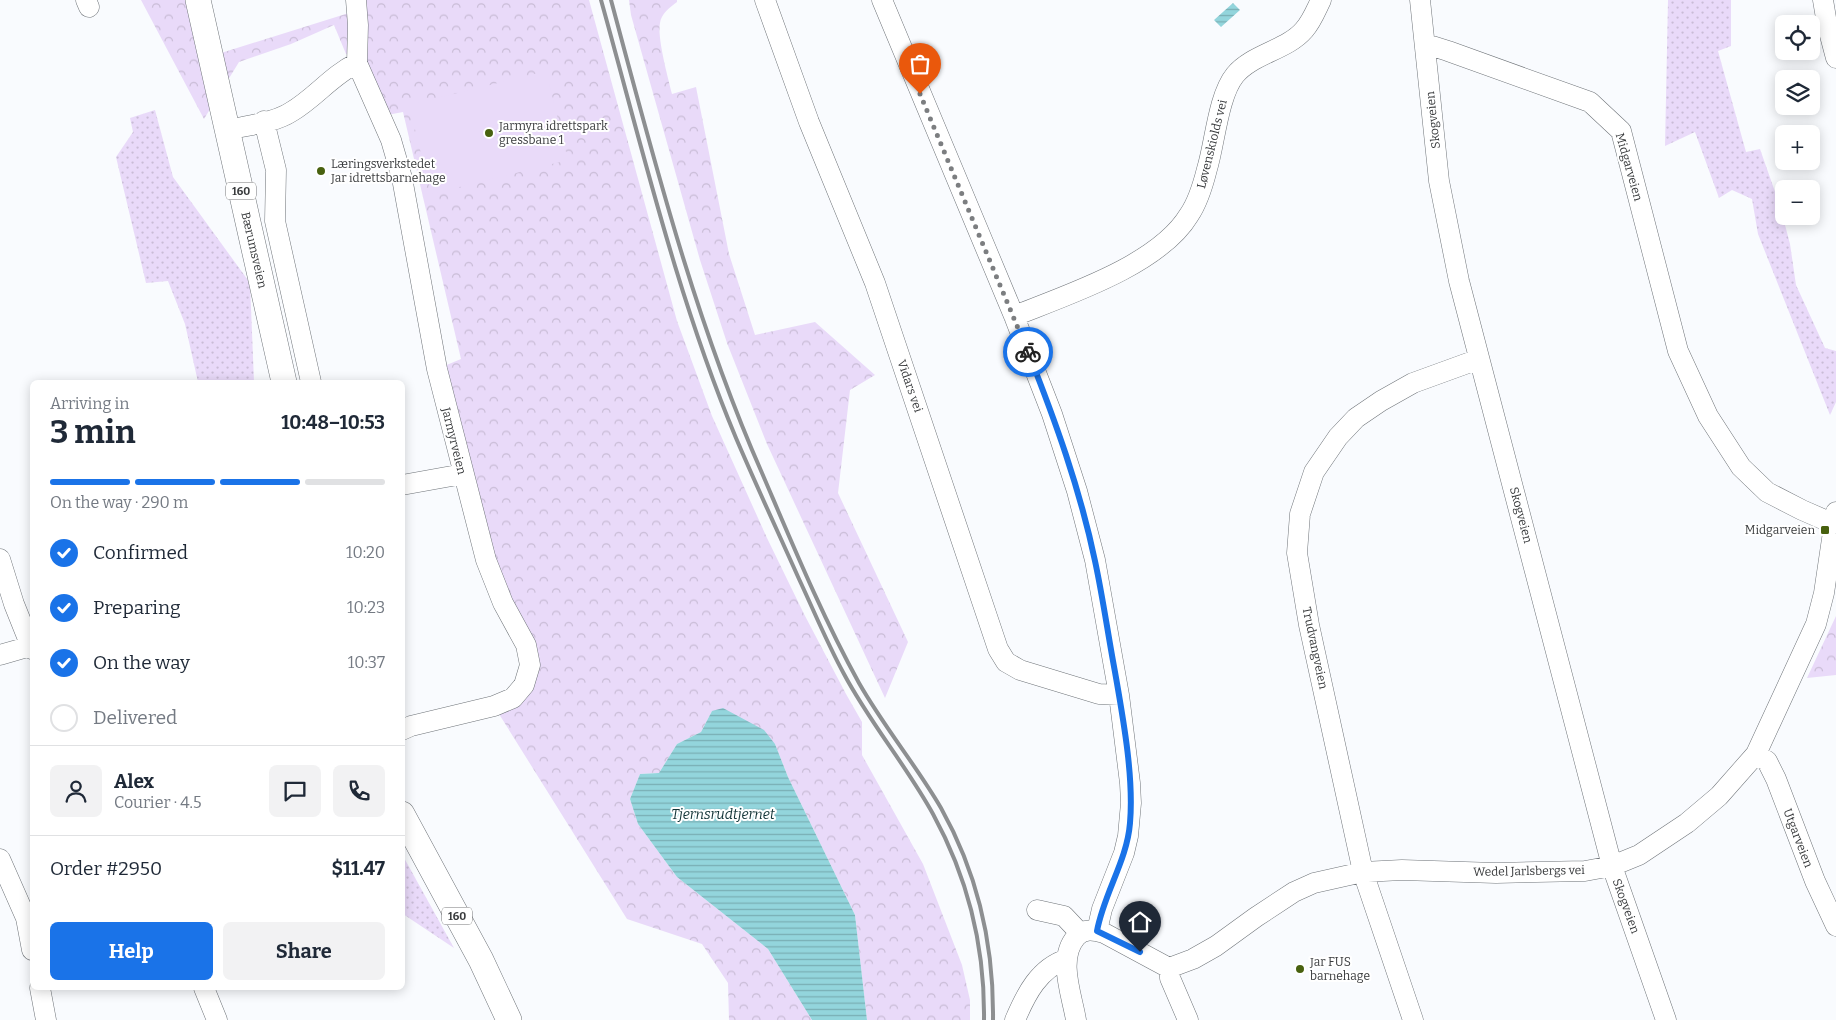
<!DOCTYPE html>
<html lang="en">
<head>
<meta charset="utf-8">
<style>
	body { margin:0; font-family:Bitter,serif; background:#f2f2f3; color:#1f2937; height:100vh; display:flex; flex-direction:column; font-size:19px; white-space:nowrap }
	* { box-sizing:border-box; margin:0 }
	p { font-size:16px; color:#747a83 }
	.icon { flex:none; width:28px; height:28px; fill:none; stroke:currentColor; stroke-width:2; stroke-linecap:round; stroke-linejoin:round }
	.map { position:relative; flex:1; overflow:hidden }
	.sheet { position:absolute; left:30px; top:380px; width:375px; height:610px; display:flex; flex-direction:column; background:#fff; border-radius:8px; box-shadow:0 2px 12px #0003 }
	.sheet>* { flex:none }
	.fabs { position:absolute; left:1775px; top:15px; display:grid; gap:10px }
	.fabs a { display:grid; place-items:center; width:45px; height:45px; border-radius:8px; background:#fff; box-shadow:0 2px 12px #0003; font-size:25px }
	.pin { position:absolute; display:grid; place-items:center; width:42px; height:42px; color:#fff; margin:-51px -21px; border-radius:50% 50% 50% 0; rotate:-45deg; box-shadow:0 0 5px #0007 }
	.pin .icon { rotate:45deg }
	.courier { position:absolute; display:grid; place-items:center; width:50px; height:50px; margin:-25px; border:4px solid #1a73e8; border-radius:50%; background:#fff; color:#222; box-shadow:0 1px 6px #0007 }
	.overview em { font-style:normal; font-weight:700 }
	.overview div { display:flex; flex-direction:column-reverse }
	.overview { display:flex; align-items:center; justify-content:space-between; height:85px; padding:0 20px }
	h1 { font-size:32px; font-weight:700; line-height:38px }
	.bar { display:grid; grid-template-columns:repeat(4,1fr); gap:8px 5px; align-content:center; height:60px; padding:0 20px }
	.bar i { height:6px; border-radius:4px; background:#e0e1e3 }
	.bar .on { background:#1a73e8 }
	.bar p { grid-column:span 4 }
	.line { display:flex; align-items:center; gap:12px; padding:0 20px; border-top:1px solid #e0e1e3 }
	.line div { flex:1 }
	.round { display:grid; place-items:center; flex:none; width:52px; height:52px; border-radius:8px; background:#f2f2f3 }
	ol { padding:0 20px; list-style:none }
	li { display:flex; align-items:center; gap:15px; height:55px }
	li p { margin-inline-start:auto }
	li .icon { padding:5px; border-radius:50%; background:#1a73e8; color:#fff; stroke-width:4 }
	li:last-child { color:#747a83 }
	li i { width:28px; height:28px; border:2px solid #e0e1e3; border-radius:50% }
	.action { display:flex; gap:10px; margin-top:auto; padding:10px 20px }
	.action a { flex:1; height:58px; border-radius:8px; background:#1a73e8; color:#fff; font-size:20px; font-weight:700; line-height:58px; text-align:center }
	.action a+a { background:#f2f2f3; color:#1f2937 }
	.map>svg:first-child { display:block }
	.grass { fill:url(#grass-dots) }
	.forest { fill:url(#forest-crowns) }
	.pitch { fill:#e9daf9 }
	.water { fill:url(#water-rules) }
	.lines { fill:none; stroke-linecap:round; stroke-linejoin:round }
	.minor-casing { stroke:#6f7479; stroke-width:21 }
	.major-casing { stroke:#6f7479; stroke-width:26 }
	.minor { stroke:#fff; stroke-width:20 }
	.major { stroke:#fff; stroke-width:25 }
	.rail { stroke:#8d8f91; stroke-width:4 }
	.done { stroke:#7c7e80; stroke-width:5; stroke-dasharray:0 9 }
	.route { stroke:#1a73e8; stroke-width:6 }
	.poi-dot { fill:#48610f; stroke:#fff; stroke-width:2 }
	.labels { text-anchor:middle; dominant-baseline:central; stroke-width:4; stroke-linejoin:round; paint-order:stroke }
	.shield { fill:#fff; stroke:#747576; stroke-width:1 }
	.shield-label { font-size:11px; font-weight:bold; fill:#383a3c }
	.street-label { font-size:12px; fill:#383a3c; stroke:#fff }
	.poi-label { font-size:12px; fill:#383a3c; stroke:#fff; text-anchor:start }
	.water-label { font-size:14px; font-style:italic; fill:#123437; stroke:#fff }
</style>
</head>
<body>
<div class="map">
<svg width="1836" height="1020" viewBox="0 0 1836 1020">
	<defs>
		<pattern id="grass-dots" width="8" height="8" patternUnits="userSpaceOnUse" patternTransform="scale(1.25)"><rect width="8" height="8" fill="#e9daf9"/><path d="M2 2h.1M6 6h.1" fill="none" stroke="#c9bcd6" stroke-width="1.8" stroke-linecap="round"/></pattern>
		<pattern id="forest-crowns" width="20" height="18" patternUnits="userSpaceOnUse" patternTransform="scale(1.25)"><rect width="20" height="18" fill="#e9daf9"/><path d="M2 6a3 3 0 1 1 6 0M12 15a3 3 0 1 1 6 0" fill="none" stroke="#c9bcd6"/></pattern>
		<pattern id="water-rules" width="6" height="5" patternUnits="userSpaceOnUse" patternTransform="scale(1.25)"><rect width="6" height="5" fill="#93d5dc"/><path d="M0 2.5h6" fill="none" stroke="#79aeb4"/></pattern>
	</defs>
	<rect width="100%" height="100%" fill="#f9fbfe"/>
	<path class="grass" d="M1668,0H1731V46L1718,51L1746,152L1760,149L1780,206L1790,244L1796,285L1825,348L1836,351V402L1830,415L1758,234L1752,199L1732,190L1719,198L1695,132L1665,146Z
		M155,110L173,177L250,283L254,382H198L185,324L168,281L146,283L116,157L133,132L130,118Z
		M402,856H403L454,948L403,914Z"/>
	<path class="forest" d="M141,0H188L202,59L352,12L356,0H589L677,321L712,416L767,538L804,614L846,694L862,722V755L923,864L962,965L970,1000V1020H867L855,915L788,777L775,744L712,711L701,732L677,744L659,773L640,774L630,799L638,824L677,877L768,949L812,1020H729L728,983L702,944L627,919L494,706L527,677L503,603L437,369L461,359L403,112L387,115L363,59L346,54L334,25L291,44L239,62L204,119Z
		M629,0H677V2C670,7 661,14 660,23C657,38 668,77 672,94L696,87L729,254L755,335L815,322L875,375L850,390L838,493L908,642L885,698L767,444L727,343L700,260L631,15Z
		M1836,616V675L1807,678Z"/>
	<path class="pitch" d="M546,71L568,160L431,194L409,105Z"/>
	<path class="water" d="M1233,3L1240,10L1221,27L1214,20Z
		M723,708L764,730L775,744L788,777L855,915L867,1020H812L768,949L677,877L638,824L630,799L640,774L659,773L677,744L701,732L712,711Z"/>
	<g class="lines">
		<g class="minor-casing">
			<path id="minor" d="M86,0L89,7
				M356,0L358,25L357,63
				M765,0L809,122L875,283L998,649L1006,662L1020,670L1099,694L1119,695
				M882,0L1014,316L1052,414L1077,491L1095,560L1119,695L1130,783L1131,803L1128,836L1124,853L1102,909L1097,931
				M1420,0L1439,181L1459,281L1612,866L1666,1020
				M1823,0L1827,24L1836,58
				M1426,44L1448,51L1590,102L1621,131L1678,351L1708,416L1741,467L1767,492L1802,510L1834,524
				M264,121L276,170L275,221L311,382
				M228,130C248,125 274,123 291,112C315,98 332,75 357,63L391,140L402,178L437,369L486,560L503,603L526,645L530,665L524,685L513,698L494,706L411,726L402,730
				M1014,316C1067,295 1159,265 1189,215C1198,202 1203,185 1207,169C1215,143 1218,96 1235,75C1252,54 1287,50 1304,30C1312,21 1316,10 1321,0
				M402,485L463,474
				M0,559L14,604L32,649
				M0,655L31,646
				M1756,754L1767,761L1776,779L1815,881L1836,926
				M0,859L26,918L32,950
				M1037,910L1064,916L1080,933
				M1169,968L1170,978L1188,1020
				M40,988L46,1020
				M204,988L217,1020
				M1015,1020C1026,994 1039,968 1067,959
				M1076,1020C1072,995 1057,959 1076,937C1084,928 1094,930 1104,933L1169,968L1193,959L1216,946L1256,917L1294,892L1314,883L1363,872L1402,870L1496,873L1585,871L1612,866L1639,855L1687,823L1719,796L1756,754L1816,624L1824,593L1836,512
				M1413,1020L1363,872L1309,625L1297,553L1300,514L1314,472L1338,437L1356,418L1381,401L1413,383L1479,359"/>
		</g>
		<g class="major-casing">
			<path id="major" d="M198,0L284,382
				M402,814L481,960L509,1020"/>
		</g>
		<use href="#minor" class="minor"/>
		<use href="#major" class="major"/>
		<path class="rail" d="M601,0C642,147 677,297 736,438C756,485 778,532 799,579C814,611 827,643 844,674C870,723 906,765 933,814C968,878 985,947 984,1020
			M611,0C654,160 695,321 762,473C792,543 822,616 859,683C884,727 916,765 941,808C978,874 994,945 993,1020"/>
	</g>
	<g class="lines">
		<path class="done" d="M920,94L1028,352"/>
		<path class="route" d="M1028,352C1055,420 1080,489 1095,561C1103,598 1108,635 1115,672C1123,718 1134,777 1130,823C1127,861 1104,893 1097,931L1140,952"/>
	</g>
	<g class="poi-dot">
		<circle cx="489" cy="133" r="5"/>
		<circle cx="321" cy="171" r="5"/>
		<rect x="1820" y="525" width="10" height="10" rx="2.5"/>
		<circle cx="1300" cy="969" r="5"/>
	</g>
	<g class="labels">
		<g class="shield">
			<rect x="226" y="182.5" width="30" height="17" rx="4"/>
			<rect x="442" y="907.5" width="30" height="17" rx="4"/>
		</g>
		<g class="shield-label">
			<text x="241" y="191">160</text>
			<text x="457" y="916">160</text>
		</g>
		<g class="street-label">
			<text transform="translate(1433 120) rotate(-96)">Skogveien</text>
			<text transform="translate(1212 144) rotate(-76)">Løvenskiolds vei</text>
			<text transform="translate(1629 167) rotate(74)">Midgarveien</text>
			<text transform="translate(254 250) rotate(77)">Bærumsveien</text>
			<text transform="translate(910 386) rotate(71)">Vidars vei</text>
			<text transform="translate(454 441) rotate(76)">Jarmyrveien</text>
			<text transform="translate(1521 515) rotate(75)">Skogveien</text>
			<text transform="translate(1315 648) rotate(78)">Trudvangveien</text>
			<text transform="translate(1798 838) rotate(69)">Utgarveien</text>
			<text transform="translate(1529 871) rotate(-1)">Wedel Jarlsbergs vei</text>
			<text transform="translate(1626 906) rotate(70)">Skogveien</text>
		</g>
		<g class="poi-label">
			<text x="499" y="126">Jarmyra idrettspark<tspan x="499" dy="14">gressbane 1</tspan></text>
			<text x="331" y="164">Læringsverkstedet<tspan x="331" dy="14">Jar idrettsbarnehage</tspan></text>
			<text x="1815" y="530" text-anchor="end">Midgarveien</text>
			<text x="1310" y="962">Jar FUS<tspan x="1310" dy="14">barnehage</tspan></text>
		</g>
		<g class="water-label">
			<text x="723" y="814">Tjernsrudtjernet</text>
		</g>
	</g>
</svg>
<div class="fabs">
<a><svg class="icon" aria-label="locate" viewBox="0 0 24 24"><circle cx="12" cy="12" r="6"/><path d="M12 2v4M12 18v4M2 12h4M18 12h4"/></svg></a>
<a><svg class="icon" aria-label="layers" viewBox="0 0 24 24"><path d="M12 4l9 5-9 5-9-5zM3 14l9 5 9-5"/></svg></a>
<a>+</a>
<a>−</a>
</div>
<div class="pin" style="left:920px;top:94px;background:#ea580c"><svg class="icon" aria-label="bag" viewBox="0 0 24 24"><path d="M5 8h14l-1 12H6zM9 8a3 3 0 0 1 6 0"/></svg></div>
<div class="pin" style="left:1140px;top:952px;background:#1f2937"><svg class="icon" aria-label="home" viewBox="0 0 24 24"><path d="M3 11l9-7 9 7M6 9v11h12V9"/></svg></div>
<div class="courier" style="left:1028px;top:352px"><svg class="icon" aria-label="bike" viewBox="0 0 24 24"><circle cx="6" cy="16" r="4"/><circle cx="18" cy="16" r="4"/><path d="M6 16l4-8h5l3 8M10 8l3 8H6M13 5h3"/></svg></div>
<section class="sheet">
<div class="overview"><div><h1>3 min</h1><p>Arriving in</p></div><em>10:48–10:53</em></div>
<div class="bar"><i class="on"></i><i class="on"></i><i class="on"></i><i></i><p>On the way · 290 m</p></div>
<ol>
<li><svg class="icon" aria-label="check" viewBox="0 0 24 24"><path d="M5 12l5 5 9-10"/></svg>Confirmed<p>10:20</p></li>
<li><svg class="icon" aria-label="check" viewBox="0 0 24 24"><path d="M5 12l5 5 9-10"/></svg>Preparing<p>10:23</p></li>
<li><svg class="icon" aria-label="check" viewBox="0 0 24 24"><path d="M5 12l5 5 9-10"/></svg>On the way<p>10:37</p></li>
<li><i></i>Delivered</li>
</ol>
<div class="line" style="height:90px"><a class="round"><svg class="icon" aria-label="person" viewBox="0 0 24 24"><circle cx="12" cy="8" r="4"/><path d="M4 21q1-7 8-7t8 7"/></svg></a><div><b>Alex</b><p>Courier · 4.5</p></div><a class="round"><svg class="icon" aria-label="chat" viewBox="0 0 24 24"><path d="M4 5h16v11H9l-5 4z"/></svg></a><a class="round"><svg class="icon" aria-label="phone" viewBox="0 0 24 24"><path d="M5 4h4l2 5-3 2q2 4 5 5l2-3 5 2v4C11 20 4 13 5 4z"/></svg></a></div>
<div class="line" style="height:65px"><div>Order #2950</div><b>$11.47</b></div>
<div class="action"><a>Help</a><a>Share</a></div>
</section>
</div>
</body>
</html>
